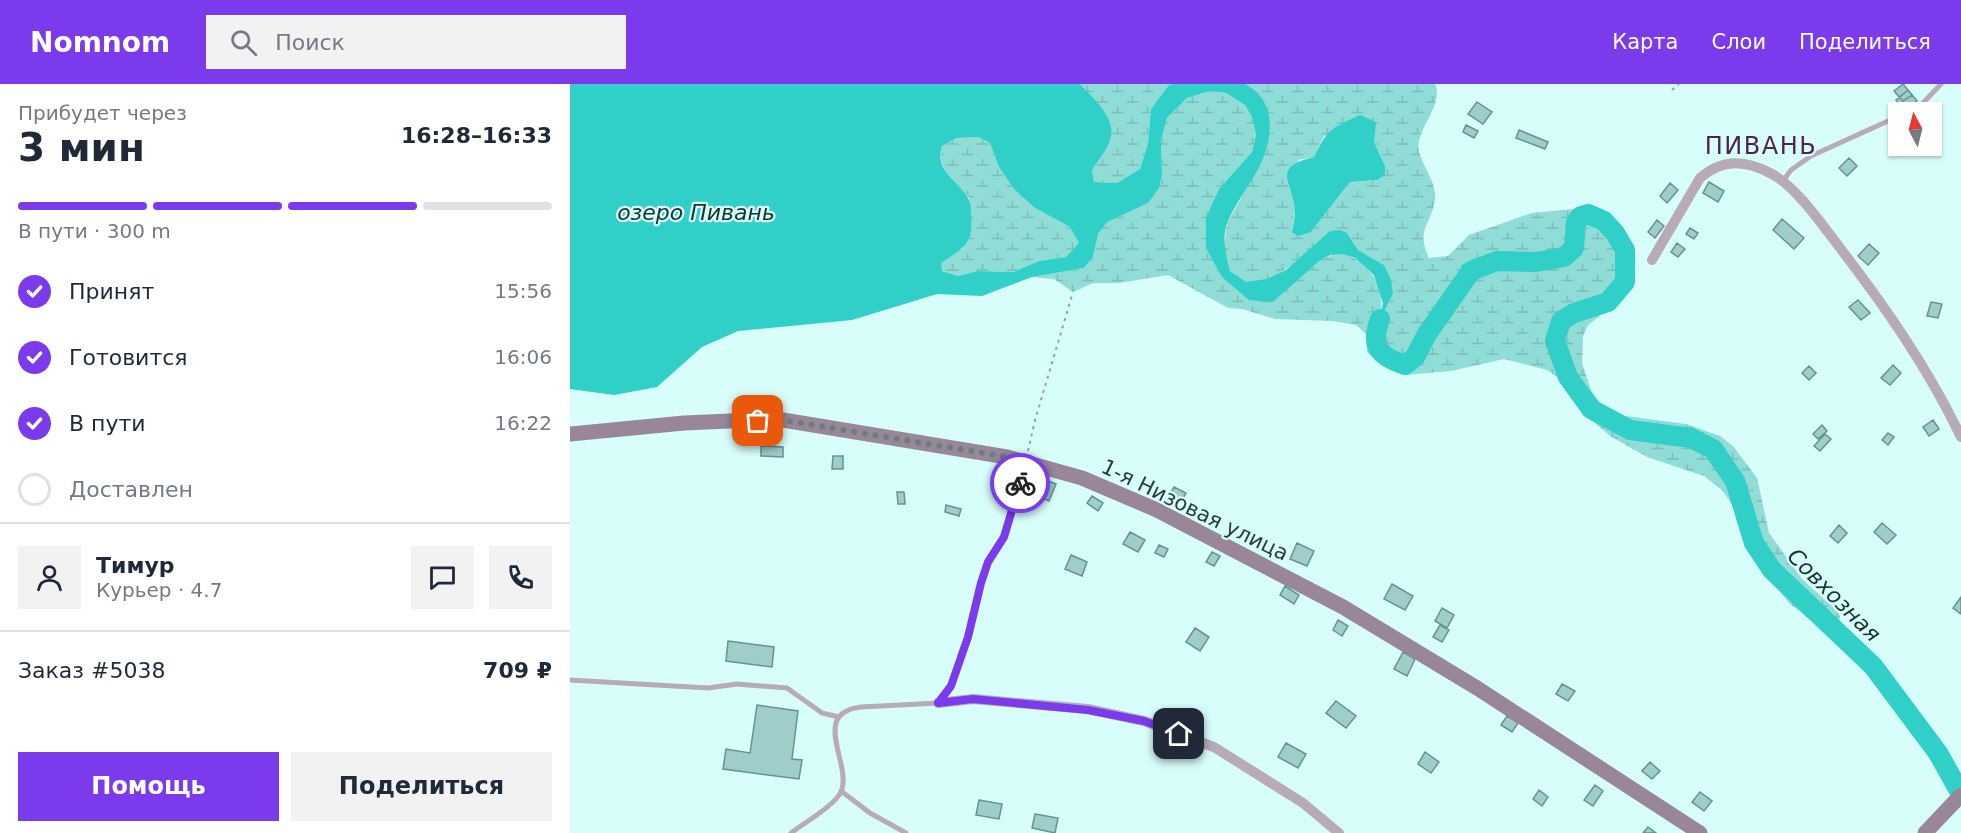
<!DOCTYPE html>
<html lang="ru">
<head>
<meta charset="utf-8">
<style>
	body { margin:0; font-family:"DejaVu Sans",sans-serif; background:#f2f2f3; color:#1f2937; height:100vh; display:flex; flex-direction:column; font-size:22px; white-space:nowrap }
	* { box-sizing:border-box; margin:0 }
	p { font-size:20px; color:#747a83 }
	.icon { flex:none; width:33px; height:33px; fill:none; stroke:currentColor; stroke-width:2; stroke-linecap:round; stroke-linejoin:round }
	.map { position:relative; flex:1; overflow:hidden }
	.panel { display:flex; flex-direction:column; background:#fff; width:570px }
	.panel>* { flex:none }
	.needle { width:39px; rotate:353deg }
	.controls { position:absolute; left:1318px; top:18px; display:grid; gap:12px }
	.controls a { display:grid; place-items:center; width:54px; height:54px; border-radius:0px; background:#fff; box-shadow:0 2px 4px #0004; font-size:30px }
	.pin { position:absolute; display:grid; place-items:center; width:51px; height:51px; color:#fff; margin:-26px; border-radius:12px; box-shadow:0 3px 9px #0006 }
	.courier { position:absolute; display:grid; place-items:center; width:60px; height:60px; margin:-30px; border:4px solid #7c3aed; border-radius:50%; background:#fff; color:#222; box-shadow:0 2px 8px #0007 }
	.summary em { font-style:normal; font-weight:800 }
	.summary div { display:flex; flex-direction:column-reverse }
	.summary { display:flex; align-items:center; justify-content:space-between; height:102px; padding:0 18px }
	h1 { font-size:39px; font-weight:800; line-height:45px }
	.bar { display:grid; grid-template-columns:repeat(4,1fr); gap:9px 6px; align-content:center; height:72px; padding:0 18px }
	.bar i { height:8px; border-radius:4px; background:#e0e1e3 }
	.bar .current { background:#7c3aed }
	.bar p { grid-column:span 4 }
	.line { display:flex; align-items:center; gap:15px; padding:0 18px; border-top:2px solid #e0e1e3 }
	.line div { flex:1 }
	.round { display:grid; place-items:center; flex:none; width:63px; height:63px; border-radius:0px; background:#f2f2f3 }
	ol { padding:0 18px; list-style:none }
	li { display:flex; align-items:center; gap:18px; height:66px }
	li p { margin-inline-start:auto }
	li .icon { padding:6px; border-radius:50%; background:#7c3aed; color:#fff; stroke-width:4 }
	li:last-child { color:#747a83 }
	li i { width:33px; height:33px; border:3px solid #e0e1e3; border-radius:50% }
	.primary-button { display:flex; gap:12px; margin-top:auto; padding:12px 18px }
	.primary-button a { flex:1; height:69px; border-radius:0px; background:#7c3aed; color:#fff; font-size:24px; font-weight:800; line-height:69px; text-align:center }
	.primary-button a+a { background:#f2f2f3; color:#1f2937 }
	header { display:flex; align-items:center; gap:36px; box-sizing:border-box; height:84px; padding:0 30px; background:#7c3aed; color:#fff }
	header strong { font-size:28px }
	nav { display:flex; gap:33px; margin-inline-start:auto; font-size:21px }
	.search { width:420px; height:54px; background:#f2f2f3; display:flex; align-items:center; gap:15px; box-sizing:border-box; padding:0 21px; border-radius:0px; color:#747a83; font-size:22px }
	main { display:flex; flex:1; min-height:0 }
	.map>svg:first-child { display:block }
	.wetland { fill:url(#wetland-marsh); fill-rule:evenodd }
	.water { fill:#30cfc8; fill-rule:evenodd }
	.lines { fill:none; stroke-linecap:round; stroke-linejoin:round }
	.river { stroke:#30cfc8; stroke-width:20 }
	.building { fill:#9fceca; stroke:#66938f; stroke-width:1.5 }
	.path { stroke:#89a6a3; stroke-width:2; stroke-dasharray:3 4.5; stroke-linecap:butt }
	.lane { stroke:#b7abb7; stroke-width:5 }
	.street { stroke:#b7abb7; stroke-width:10 }
	.secondary { stroke:#998799; stroke-width:15 }
	.done { stroke:#66807e; stroke-width:6; stroke-dasharray:0 10.8 }
	.route { stroke:#7c3aed; stroke-width:8 }
	.labels { text-anchor:middle; dominant-baseline:central; stroke-width:4.5; stroke-linejoin:round; paint-order:stroke }
	.street-label { font-size:21px; fill:#293c3a; stroke:#d8fefb }
	.water-label { font-size:22px; font-style:italic; fill:#1a3331; stroke:#d8fefb }
	.quarter-label { font-size:24px; letter-spacing:1.5px; fill:#502254; stroke:#d8fefb }
</style>
</head>
<body>
<header>
<strong>Nomnom</strong>
<div class="search"><svg class="icon" aria-label="search" viewBox="0 0 24 24"><circle cx="10" cy="10" r="6"/><path d="M15 15l6 6"/></svg>Поиск</div>
<nav><a>Карта</a><a>Слои</a><a>Поделиться</a></nav>
</header>
<main>
<section class="panel">
<div class="summary"><div><h1>3 мин</h1><p>Прибудет через</p></div><em>16:28–16:33</em></div>
<div class="bar"><i class="current"></i><i class="current"></i><i class="current"></i><i></i><p>В пути · 300 m</p></div>
<ol>
<li><svg class="icon" aria-label="check" viewBox="0 0 24 24"><path d="M5 12l5 5 9-10"/></svg>Принят<p>15:56</p></li>
<li><svg class="icon" aria-label="check" viewBox="0 0 24 24"><path d="M5 12l5 5 9-10"/></svg>Готовится<p>16:06</p></li>
<li><svg class="icon" aria-label="check" viewBox="0 0 24 24"><path d="M5 12l5 5 9-10"/></svg>В пути<p>16:22</p></li>
<li><i></i>Доставлен</li>
</ol>
<div class="line" style="height:108px"><a class="round"><svg class="icon" aria-label="person" viewBox="0 0 24 24"><circle cx="12" cy="8" r="4"/><path d="M4 21q1-7 8-7t8 7"/></svg></a><div><b>Тимур</b><p>Курьер · 4.7</p></div><a class="round"><svg class="icon" aria-label="chat" viewBox="0 0 24 24"><path d="M4 5h16v11H9l-5 4z"/></svg></a><a class="round"><svg class="icon" aria-label="phone" viewBox="0 0 24 24"><path d="M5 4h4l2 5-3 2q2 4 5 5l2-3 5 2v4C11 20 4 13 5 4z"/></svg></a></div>
<div class="line" style="height:78px"><div>Заказ #5038</div><b>709 ₽</b></div>
<div class="primary-button"><a>Помощь</a><a>Поделиться</a></div>
</section>
<div class="map">
<svg width="1391" height="749" viewBox="0 0 1391 749">
	<defs>
		<pattern id="wetland-marsh" width="20" height="14" patternUnits="userSpaceOnUse" patternTransform="scale(1.5)"><rect width="20" height="14" fill="#90dcd7"/><path d="M1 5h8M5 5V1M11 12h8M15 12V8" fill="none" stroke="#7cbeb9"/></pattern>
	</defs>
	<rect width="100%" height="100%" fill="#d8fefb"/>
	<path class="wetland" d="M510,0H602L598,2L581,25L578,59L570,85L547,99L524,98L522,86L541,54L528,20Z
		M675,0H865C873,18 853,39 849,57C845,75 867,95 865,115C862,140 845,146 859,174L878,172L899,151L962,129L1003,125L1030,126L1050,147L1058,168L1059,200L1045,220L1018,241L1013,252L1012,279L1021,306L1031,320L1048,331L1116,340L1150,352L1163,362L1187,394L1199,449L1232,495L1265,525L1270,532L1269,539L1262,545L1249,543L1219,519L1197,491L1181,462L1168,429L1152,406L1134,392L1077,373L1040,352L1014,329L986,292L977,286L934,275L881,287L835,291L809,278L797,268L796,250L786,241L763,237L705,235L672,225L658,224L598,191L549,199H523L503,208L484,195L462,193L514,184L523,173L528,150L537,137L578,119L592,91L591,57L597,34L617,14L639,7L656,9L675,21L682,33L686,51L682,68L649,105L652,193L704,217C719,203 753,165 775,170C784,173 791,179 798,186C810,196 813,217 811,233L823,210L814,181L788,166L777,149L760,147C741,164 704,204 676,198C671,196 665,190 660,187L654,163L657,139L692,77L682,4ZM754,52L804,58L815,82L807,96L780,98L741,148H722L725,127L728,76L744,73Z
		M408,53L420,59L428,81L465,124L500,143L510,159L496,173L469,177L443,188L407,187L388,192L372,187L370,179L393,164L400,115C386,100 365,84 372,62L387,54Z"/>
	<path class="water" d="M0,0H510C522,13 545,33 541,52C539,64 528,76 522,86L524,98L547,99L570,85L578,59L581,25L598,2L602,0H675C705,15 704,49 692,77C683,98 667,116 658,137C651,153 656,171 660,187L676,198L697,195L716,186L760,147L770,146L777,149L788,166L814,181L821,196L823,210L810,235L813,219L804,191L785,174L773,170L760,171L748,178L704,217L697,218L679,216L652,193L636,164V134L649,105L682,68L686,51L682,33L675,21L656,9L639,7L617,14L597,34L591,57L592,91L589,104L578,119L537,138L528,150L523,173L514,184L462,193L412,212L367,210L282,236L168,247L132,263L87,303L44,311L0,305ZM408,53L420,59L428,81L444,105L465,124L500,143L509,159L496,173L469,177L443,188L407,187L388,192L372,187L371,179C392,165 404,160 401,132C401,126 401,118 398,114C387,96 364,87 372,62L387,54Z
		M790,31L806,38L804,58L815,82V91L807,96L780,98L741,148L728,152L722,148C723,141 725,134 725,128C725,99 698,84 744,73C758,44 762,44 790,31Z"/>
	<g class="lines">
		<path class="river" d="M810,235C800,262 808,272 835,281L845,273L857,250L901,187L927,177L966,178L994,173L1004,164L1006,138L1011,132L1018,130L1034,137L1045,149L1055,166V198L1038,218L1004,229L991,237L985,257L998,293L1021,325L1060,346L1121,354L1143,365L1165,397L1184,459L1202,486L1303,582L1368,669L1391,710"/>
	</g>
	<path class="building" d="M1333,0L1342,11L1333,17L1324,7Z
		M1338,6L1347,17L1335,27L1326,16Z
		M907,18L922,28L913,40L898,30Z
		M896,41L908,47L904,54L893,48Z
		M949,46L978,58L975,65L946,54Z
		M1279,74L1287,82L1277,92L1269,84Z
		M1139,98L1154,107L1148,118L1133,109Z
		M1100,99L1108,106L1097,119L1090,112Z
		M1212,135L1234,154L1224,165L1203,146Z
		M1087,136L1094,142L1085,154L1078,148Z
		M1120,144L1128,149L1124,155L1116,150Z
		M1107,159L1115,165L1108,173L1101,168Z
		M1299,160L1309,169L1298,181L1288,172Z
		M1288,216L1300,229L1291,236L1279,223Z
		M1361,218L1372,220L1368,234L1357,232Z
		M1323,281L1331,289L1320,301L1311,294Z
		M1239,282L1246,289L1239,296L1232,289Z
		M1363,336L1369,345L1359,352L1353,343Z
		M1252,341L1257,347L1248,355L1243,350Z
		M1318,349L1324,353L1318,361L1312,356Z
		M1255,350L1261,355L1250,367L1244,362Z
		M191,362L213,363V373L191,372Z
		M263,372H273V385H262Z
		M473,395L486,400L479,417L466,411Z
		M604,403L616,409L612,416L600,410Z
		M327,408H334L335,420H328Z
		M522,412L533,419L528,427L517,419Z
		M376,421L391,425L389,432L375,428Z
		M1312,439L1326,451L1317,460L1304,448Z
		M1269,441L1277,449L1268,459L1260,452Z
		M560,448L575,456L568,468L553,460Z
		M727,459L744,467L737,482L720,475Z
		M589,461L598,465L594,473L585,469Z
		M642,468L650,472L644,482L636,478Z
		M501,471L517,478L512,492L495,485Z
		M822,500L843,512L835,526L814,515Z
		M715,502L729,511L724,520L710,511Z
		M1391,513V530L1383,524Z
		M872,524L884,531L877,544L865,537Z
		M768,536L778,542L772,552L763,546Z
		M870,541L879,546L872,558L863,553Z
		M625,544L639,553L630,567L616,558Z
		M158,557L204,563L202,583L156,577Z
		M833,568L845,575L837,592L824,585Z
		M992,600L1005,607L998,617L986,610Z
		M766,617L786,632L776,644L756,629Z
		M187,621L228,627L222,675L232,676L229,695L153,685L156,665L180,669Z
		M937,632L948,639L942,648L931,641Z
		M716,659L736,670L728,684L708,673Z
		M855,668L869,678L861,689L848,680Z
		M1080,678L1090,687L1082,695L1072,687Z
		M1025,701L1033,707L1023,722L1014,716Z
		M969,706L978,713L972,722L963,715Z
		M1130,708L1142,717L1134,727L1122,718Z
		M409,716L432,720L429,735L406,731Z
		M465,730L488,734L485,749L462,744Z
		M1078,743L1086,749H1073Z"/>
	<g class="lines">
		<path class="path" d="M1102,6L1109,0
			M458,367L465,336L503,208"/>
		<path class="lane" d="M1336,28L1351,21L1371,0
			M1213,97L1221,86L1241,72L1329,32
			M0,596L138,604L167,600L217,604L252,629L269,633
			M271,707L300,729L336,749
			M221,749C234,739 264,722 271,708C283,681 239,629 291,623L368,619L381,602L397,553L411,499L418,478L434,453L455,379"/>
		<path class="street" d="M1082,176L1130,94C1153,74 1176,76 1202,90C1225,102 1251,139 1267,160C1314,221 1358,284 1391,353
			M368,619L403,615L518,625L574,637L644,663L733,719L769,749"/>
		<path class="secondary" d="M0,350L114,339L207,335L437,373L512,394L587,426L773,523L907,604L1130,749
			M1355,749L1391,711"/>
	</g>
	<g class="lines">
		<path class="done" d="M188,337L207,335L437,373L455,379L450,399"/>
		<path class="route" d="M450,399L434,453L418,478L411,499L398,553L381,602L368,619L403,615L518,626L574,637L609,650"/>
	</g>
	<g class="labels">
		<g class="street-label">
			<text transform="translate(625 426) rotate(26)">1-я Низовая улица</text>
		</g>
		<g class="water-label">
			<text x="126" y="128">озеро Пивань</text>
			<text transform="translate(1264 511) rotate(45)">Совхозная</text>
		</g>
		<g class="quarter-label">
			<text x="1191" y="62">ПИВАНЬ</text>
		</g>
	</g>
</svg>
<div class="controls">
<a><svg class="needle" viewBox="-14 -14 28 28"><path d="M0-13l5 13h-10z" fill="#e53935"/><path d="M0 13l5-13h-10z" fill="#747a83"/></svg></a>
</div>
<div class="pin" style="left:188px;top:337px;background:#ea580c"><svg class="icon" aria-label="bag" viewBox="0 0 24 24"><path d="M5 8h14l-1 12H6zM9 8a3 3 0 0 1 6 0"/></svg></div>
<div class="pin" style="left:609px;top:650px;background:#1f2937"><svg class="icon" aria-label="home" viewBox="0 0 24 24"><path d="M3 11l9-7 9 7M6 9v11h12V9"/></svg></div>
<div class="courier" style="left:450px;top:399px"><svg class="icon" aria-label="bike" viewBox="0 0 24 24"><circle cx="6" cy="16" r="4"/><circle cx="18" cy="16" r="4"/><path d="M6 16l4-8h5l3 8M10 8l3 8H6M13 5h3"/></svg></div>
</div>
</main>
</body>
</html>
